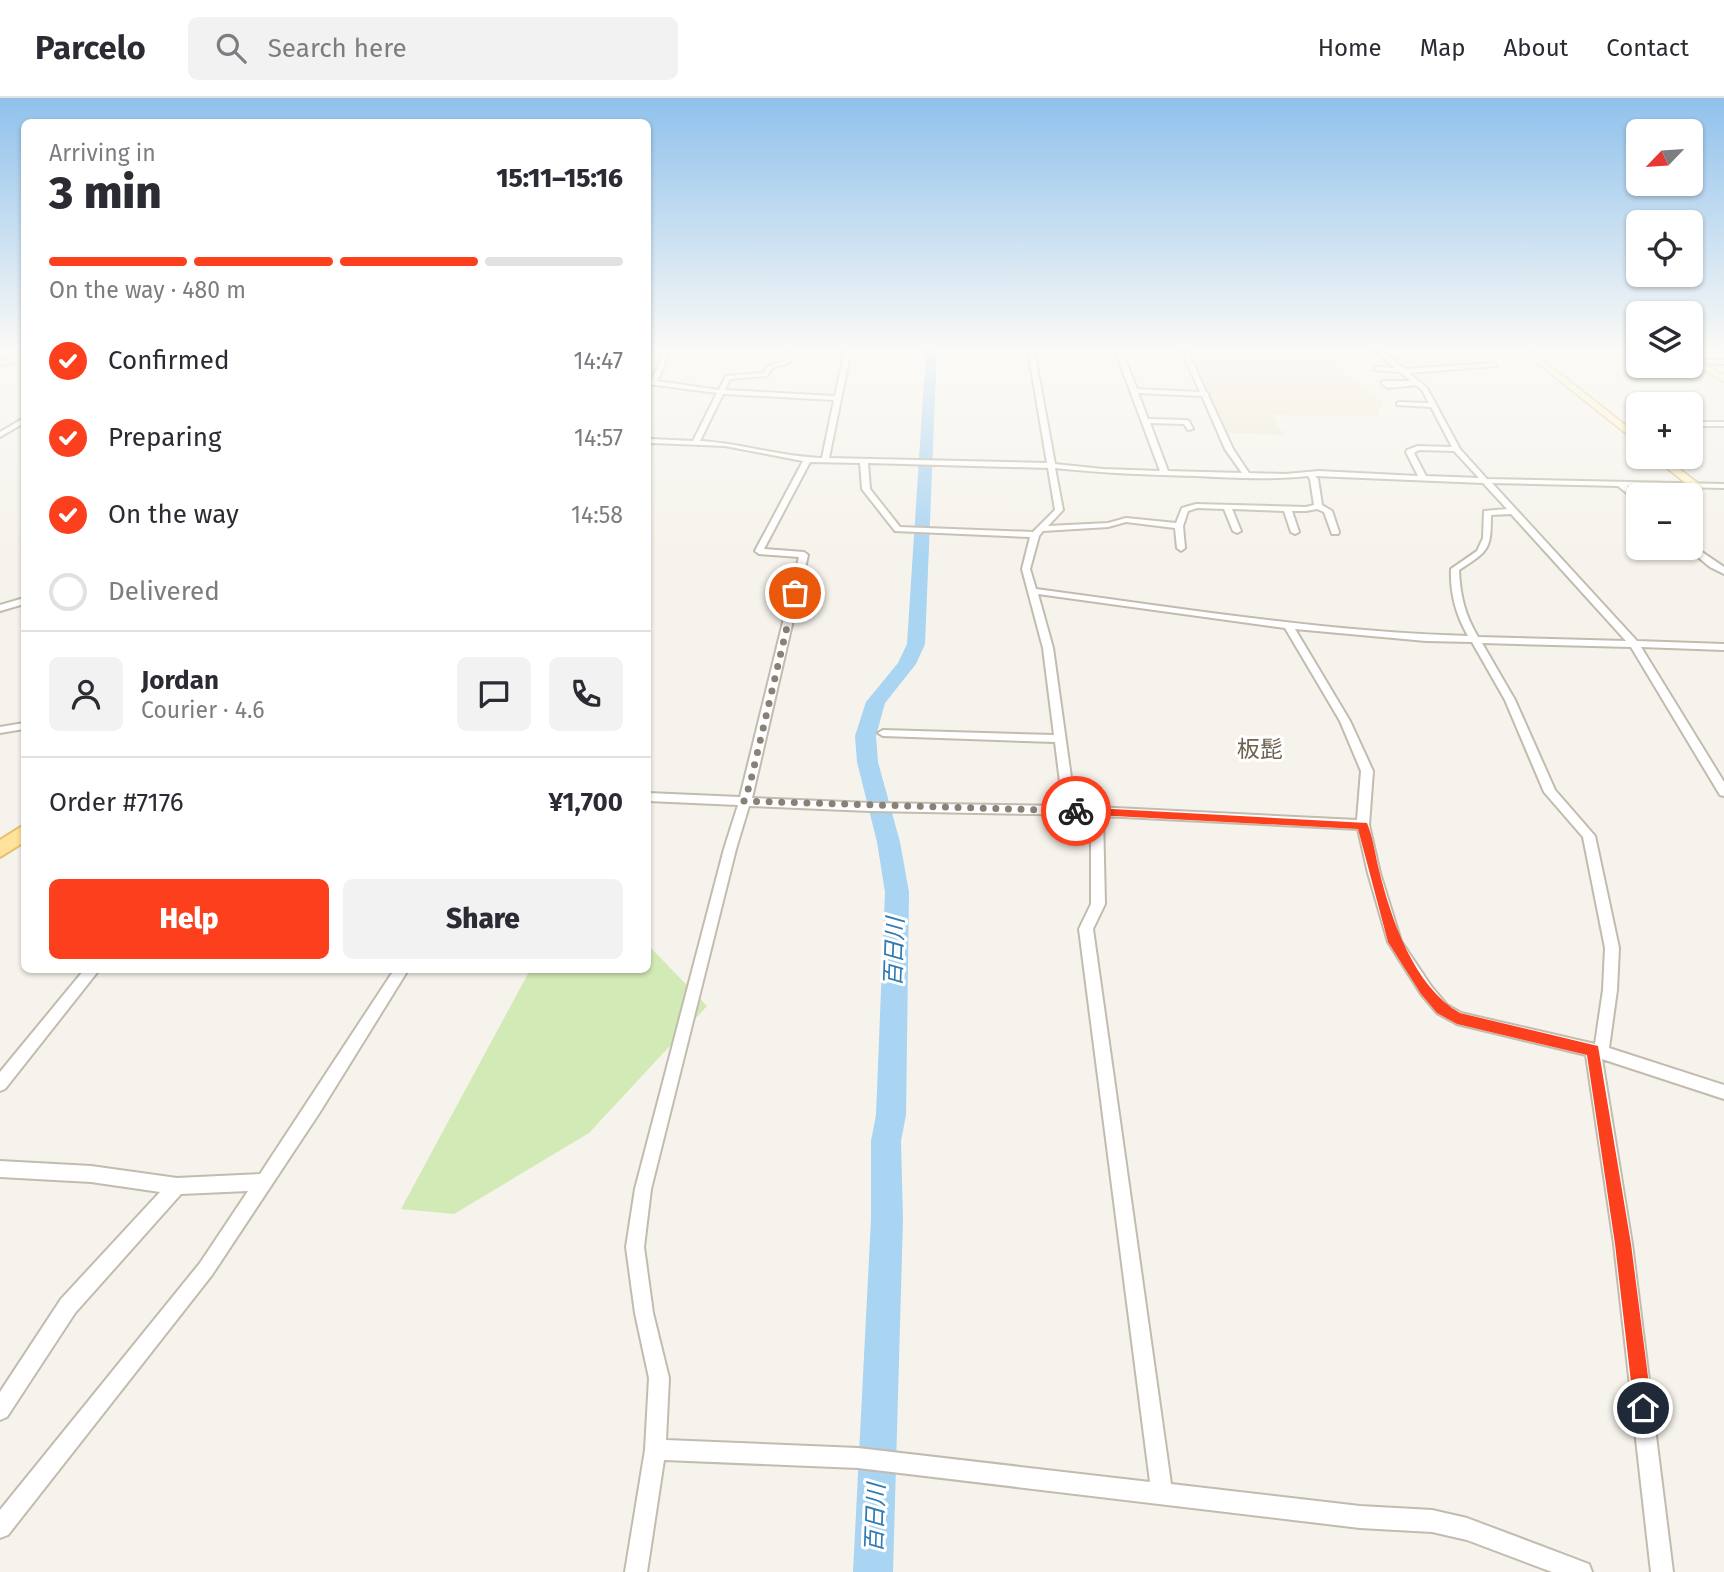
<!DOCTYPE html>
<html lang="en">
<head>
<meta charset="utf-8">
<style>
	body { margin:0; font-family:"Fira Sans","Noto Sans JP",sans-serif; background:#f2f2f3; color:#2b2b33; height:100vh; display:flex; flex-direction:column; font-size:26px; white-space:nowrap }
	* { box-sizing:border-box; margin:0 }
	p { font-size:23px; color:#7c7c81 }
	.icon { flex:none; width:38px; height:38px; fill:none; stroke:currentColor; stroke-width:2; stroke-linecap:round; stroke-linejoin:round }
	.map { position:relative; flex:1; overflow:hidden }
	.sheet { position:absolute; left:21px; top:21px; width:630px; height:854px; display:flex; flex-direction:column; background:#fff; border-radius:10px; box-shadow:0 2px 5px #0004 }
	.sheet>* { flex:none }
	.needle { width:46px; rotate:245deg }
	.buttons { position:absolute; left:1626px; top:21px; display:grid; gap:14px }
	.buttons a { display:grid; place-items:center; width:77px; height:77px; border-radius:10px; background:#fff; box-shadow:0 2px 5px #0004; font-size:35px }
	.pin { position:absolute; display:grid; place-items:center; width:60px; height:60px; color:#fff; margin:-30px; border:4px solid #fff; border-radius:50%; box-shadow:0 2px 7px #0007 }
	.courier { position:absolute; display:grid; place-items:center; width:70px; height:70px; margin:-35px; border:5px solid #fc3f1d; border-radius:50%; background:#fff; color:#222; box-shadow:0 2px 9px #0007 }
	.summary em { font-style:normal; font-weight:800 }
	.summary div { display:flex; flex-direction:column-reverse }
	.summary { display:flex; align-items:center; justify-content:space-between; height:119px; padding:0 28px }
	h1 { font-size:46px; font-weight:800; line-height:52px }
	.bar { display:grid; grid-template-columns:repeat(4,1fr); gap:10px 7px; align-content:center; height:84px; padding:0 28px }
	.bar i { height:9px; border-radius:5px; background:#e1e1e2 }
	.bar .active { background:#fc3f1d }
	.bar p { grid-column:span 4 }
	.line { display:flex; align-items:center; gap:18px; padding:0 28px; border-top:2px solid #e1e1e2 }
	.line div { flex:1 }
	.round { display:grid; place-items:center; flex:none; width:74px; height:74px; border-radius:10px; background:#f2f2f3 }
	ol { padding:0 28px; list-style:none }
	li { display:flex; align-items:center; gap:21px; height:77px }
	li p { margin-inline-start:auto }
	li .icon { padding:7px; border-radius:50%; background:#fc3f1d; color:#fff; stroke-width:4 }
	li:last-child { color:#7c7c81 }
	li i { width:38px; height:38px; border:4px solid #e1e1e2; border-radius:50% }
	.primary-button { display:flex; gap:14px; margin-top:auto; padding:14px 28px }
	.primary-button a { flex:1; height:80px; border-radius:10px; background:#fc3f1d; color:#fff; font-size:28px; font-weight:800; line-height:80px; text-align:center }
	.primary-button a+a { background:#f2f2f3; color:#2b2b33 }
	header { display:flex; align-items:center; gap:42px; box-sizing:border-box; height:98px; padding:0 35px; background:#fff; border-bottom:2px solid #e1e1e2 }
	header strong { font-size:33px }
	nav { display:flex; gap:38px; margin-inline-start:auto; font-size:24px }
	.search { width:490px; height:63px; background:#f2f2f3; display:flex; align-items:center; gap:18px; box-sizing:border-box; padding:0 24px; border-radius:10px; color:#7c7c81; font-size:26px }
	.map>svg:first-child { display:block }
	.education { fill:#efe8d6 }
	.green { fill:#d2eab5 }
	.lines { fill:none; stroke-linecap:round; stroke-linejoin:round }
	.river { fill:#a9d4f2; fill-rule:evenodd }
	.street-casing { stroke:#c2bbae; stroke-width:4 }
	.secondary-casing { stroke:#d6c79b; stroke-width:3 }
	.primary-casing { stroke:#e6c16a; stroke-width:4 }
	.street { fill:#fff; fill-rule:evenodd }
	.secondary { fill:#fff3cd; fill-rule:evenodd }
	.primary { fill:#ffe39c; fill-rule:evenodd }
	.route { fill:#fc3f1d }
	.done { stroke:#878178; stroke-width:7; stroke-dasharray:0 12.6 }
	.labels { text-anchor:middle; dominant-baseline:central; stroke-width:6; stroke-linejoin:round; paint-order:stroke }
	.neighbourhood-label { font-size:23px; fill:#6e6250; stroke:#fff }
	.water-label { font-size:23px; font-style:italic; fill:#2e7ab2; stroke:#fff }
</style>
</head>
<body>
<header>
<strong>Parcelo</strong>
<div class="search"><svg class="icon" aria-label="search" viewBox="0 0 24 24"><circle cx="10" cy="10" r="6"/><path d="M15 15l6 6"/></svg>Search here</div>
<nav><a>Home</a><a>Map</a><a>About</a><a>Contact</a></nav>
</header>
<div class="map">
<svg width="1724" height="1474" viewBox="0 0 1724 1474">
	<rect width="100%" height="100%" fill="#f6f3ec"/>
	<path class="education" d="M1188,252H1318L1339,271L1369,291L1383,305L1377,318L1272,317L1284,337L1228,335Z"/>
	<path class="green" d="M648,847L707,908L589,1035L454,1116L401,1111L530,872H648Z"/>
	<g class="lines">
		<path class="river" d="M926,252H937L925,546L916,566L885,605L876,638L878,664L900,744L909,794L906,1017L901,1043L903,1121L893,1474H853L871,1121V1043L876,1017L885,794L877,744L857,664L855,638L866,604L898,565L907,546Z"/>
		<g class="street-casing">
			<path id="street" d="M661,252H667L665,267L657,283L719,292L726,278L763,275L768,268L785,263L792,252H798L789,265L772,270L767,278L730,281L725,292L835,298L845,252H851L829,360L1047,365L1028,252H1034L1055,366L1103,371L1160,373L1115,252H1121L1137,291L1200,294L1181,252H1187L1206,294L1209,296L1208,297L1233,351L1249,375L1285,376L1319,373L1418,378L1406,354L1407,352L1418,348L1452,349L1431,309L1397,307V305L1399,304L1429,305L1422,292L1416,287L1388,290L1382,286V284L1384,283H1411L1400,274L1374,272L1376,269L1395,270L1374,252H1381L1405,271L1494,265L1496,268L1409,275L1427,290L1460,351L1487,381L1724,386V390L1627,388L1638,398V404L1618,388L1492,385L1637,543L1724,546V552L1641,549L1724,684V698L1720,697L1631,549L1482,545L1515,602L1555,692L1595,738L1619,850L1617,892L1609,950L1724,987V1001L1602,961L1632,1146L1673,1474H1651L1614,1146L1586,957L1457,926L1437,915L1421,896L1388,844L1368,775L1358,731L1103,718L1105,806L1093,831L1171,1386L1360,1408L1432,1412L1467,1420L1581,1463L1589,1466L1592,1474H1552L1467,1442L1432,1434L1360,1430L858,1370L664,1362L647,1474H625L645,1352L649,1280L635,1215L626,1149L635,1091L724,751L738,707L648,703V695L740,699L799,459L759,456L755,453L803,363L725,348L652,345L648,347V342L651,341L693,343L717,295L648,286V282H651L659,267ZM1138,295L1202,298L1225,351L1242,375L1168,373L1150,325L1184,326L1188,332L1193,331L1189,323L1187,322L1148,321ZM723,296L834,302L822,360C781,359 741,345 700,343ZM1419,352L1454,353L1479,380L1426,378L1414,355ZM810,364L860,365L862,391L895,433L1030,439L1022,471L1043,550L1054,637L883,632L878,635L883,638L1055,644L1063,708L870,705L752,700L808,457L804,454L764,451ZM868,365L1048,370L1055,412L1033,434L900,429L870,391ZM1055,370C1102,375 1148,377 1195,378C1233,380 1270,382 1308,378L1310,381L1314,407L1306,409L1196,406L1182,410L1176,425L1126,420L1108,425L1048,428L1063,412ZM1315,378L1483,385L1507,411L1484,413L1483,440L1477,453L1451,471C1450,496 1456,517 1468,538C1323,534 1180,510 1036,491L1030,471L1039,438L1043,433L1108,429L1126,424L1175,430L1177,450L1181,453L1185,450L1183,428L1188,413L1197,410L1224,411L1233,433L1237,435L1241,433L1232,411L1284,413L1291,434L1295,436L1299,434L1292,413H1306L1317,411L1324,414L1332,436H1338L1339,434L1332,413L1322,407L1318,381ZM1511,416L1626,543L1478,539C1465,517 1460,498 1459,472C1488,453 1491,453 1491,417ZM1038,496L1285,530L1340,623L1361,673L1357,722L1075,708L1053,550ZM1295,531L1426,543L1472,544L1505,602L1544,694L1583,739L1605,850L1603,892L1595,946L1461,915L1447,907L1431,888L1401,843L1380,775L1369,727L1373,673L1350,623ZM749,708L870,713L1091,717V806L1079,831L1150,1384L858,1350L666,1342L669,1280L653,1215L644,1149L651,1091L736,751Z
				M1699,262H1724V266L1697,265Z
				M24,320V325L0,339V334Z
				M1690,324H1724V328H1690Z
				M1660,360H1692L1696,362L1692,364H1660Z
				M1690,446L1724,469V476L1710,469L1687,450H1690Z
				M24,500V506L0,513V507Z
				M24,625V631L0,635V629Z
				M84,872H99L5,991L0,993V974Z
				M394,872H408L320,1014L212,1177L8,1437L0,1440V1412L200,1165L248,1093L181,1096L75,1215L7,1319L0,1322V1294L61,1201L160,1094L91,1084L0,1079V1063L91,1068L177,1080L260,1076Z"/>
		</g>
		<g class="secondary-casing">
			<path id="secondary" d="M1521,252H1530L1638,337V345Z
				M24,256V261L0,268V262Z
				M1690,257L1724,277V284L1690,263Z
				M1653,359H1664L1703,389L1693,391Z"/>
		</g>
		<g class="primary-casing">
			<path id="primary" d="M24,727V744L0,759V742Z"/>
		</g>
		<use href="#street" class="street"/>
		<use href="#secondary" class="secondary"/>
		<use href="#primary" class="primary"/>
	</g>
	<linearGradient id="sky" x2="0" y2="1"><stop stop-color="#8fc1ec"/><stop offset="0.55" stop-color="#fbfaf6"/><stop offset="1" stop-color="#fbfaf6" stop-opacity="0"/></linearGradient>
	<rect width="1724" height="458" fill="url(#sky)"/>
	<path class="route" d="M1076,709L1367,725C1373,739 1375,756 1379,772C1391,821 1414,889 1460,915L1598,948L1631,1146L1652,1310L1649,1316L1643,1319L1636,1316L1634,1310L1615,1146L1587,957L1457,926L1437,915L1421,896L1388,844L1358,731L1076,716L1071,713Z"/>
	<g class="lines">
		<path class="done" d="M795,495L750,686L744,703L1076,713"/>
	</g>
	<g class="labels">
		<g class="neighbourhood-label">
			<text x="1260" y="651">板髭</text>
		</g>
		<g class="water-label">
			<text transform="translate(894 854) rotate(-88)">百日川</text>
			<text transform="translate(875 1420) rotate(-88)">百日川</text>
		</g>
	</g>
</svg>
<div class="buttons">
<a><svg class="needle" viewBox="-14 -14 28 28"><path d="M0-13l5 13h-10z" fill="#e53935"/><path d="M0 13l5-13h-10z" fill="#7c7c81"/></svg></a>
<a><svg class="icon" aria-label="locate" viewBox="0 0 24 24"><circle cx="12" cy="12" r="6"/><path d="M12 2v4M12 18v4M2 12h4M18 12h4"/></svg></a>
<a><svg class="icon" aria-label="layers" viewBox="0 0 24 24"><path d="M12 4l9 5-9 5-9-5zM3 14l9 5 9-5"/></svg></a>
<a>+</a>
<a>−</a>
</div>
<div class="pin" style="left:795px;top:495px;background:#ea580c"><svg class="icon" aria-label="bag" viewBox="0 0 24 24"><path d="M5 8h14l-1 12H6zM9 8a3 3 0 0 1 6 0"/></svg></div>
<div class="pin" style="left:1643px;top:1310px;background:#1f2937"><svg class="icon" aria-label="home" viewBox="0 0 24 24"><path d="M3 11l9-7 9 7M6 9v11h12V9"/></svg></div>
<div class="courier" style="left:1076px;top:713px"><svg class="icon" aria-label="bike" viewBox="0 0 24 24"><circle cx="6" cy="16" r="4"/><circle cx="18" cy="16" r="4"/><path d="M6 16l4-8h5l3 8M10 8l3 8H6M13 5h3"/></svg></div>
<section class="sheet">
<div class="summary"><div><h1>3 min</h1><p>Arriving in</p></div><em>15:11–15:16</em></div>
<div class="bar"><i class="active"></i><i class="active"></i><i class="active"></i><i></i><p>On the way · 480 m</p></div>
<ol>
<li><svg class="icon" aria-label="check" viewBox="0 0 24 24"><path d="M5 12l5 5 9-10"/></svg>Confirmed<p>14:47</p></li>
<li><svg class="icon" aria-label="check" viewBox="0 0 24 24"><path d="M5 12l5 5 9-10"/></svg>Preparing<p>14:57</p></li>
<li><svg class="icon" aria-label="check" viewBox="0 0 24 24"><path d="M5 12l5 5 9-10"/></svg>On the way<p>14:58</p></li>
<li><i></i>Delivered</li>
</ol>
<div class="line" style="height:126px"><a class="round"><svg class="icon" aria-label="person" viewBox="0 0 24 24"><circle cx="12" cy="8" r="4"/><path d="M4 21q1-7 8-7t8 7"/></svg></a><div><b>Jordan</b><p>Courier · 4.6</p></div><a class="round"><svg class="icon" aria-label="chat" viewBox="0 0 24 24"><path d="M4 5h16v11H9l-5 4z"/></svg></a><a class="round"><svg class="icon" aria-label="phone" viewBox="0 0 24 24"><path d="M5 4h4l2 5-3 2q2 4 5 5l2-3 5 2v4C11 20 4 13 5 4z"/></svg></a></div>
<div class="line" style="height:91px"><div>Order #7176</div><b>¥1,700</b></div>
<div class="primary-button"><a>Help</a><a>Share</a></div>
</section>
</div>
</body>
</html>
